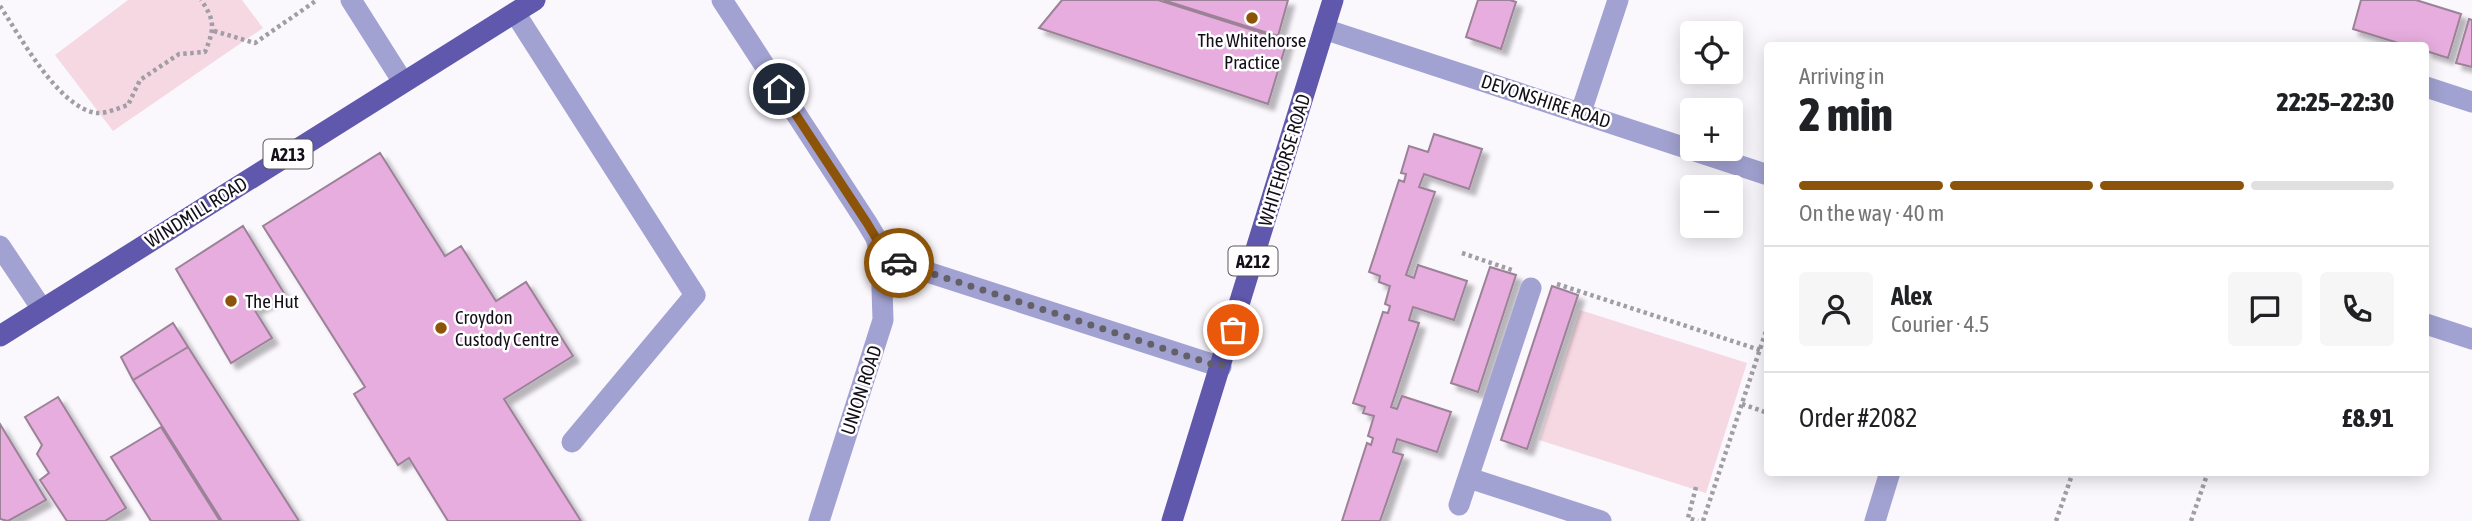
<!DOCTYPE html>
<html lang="en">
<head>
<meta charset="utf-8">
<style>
	body { margin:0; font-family:"Asap Condensed",sans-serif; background:#f6f6f6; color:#202124; height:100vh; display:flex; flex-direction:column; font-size:26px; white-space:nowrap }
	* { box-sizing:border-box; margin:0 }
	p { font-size:23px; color:#757577 }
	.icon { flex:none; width:38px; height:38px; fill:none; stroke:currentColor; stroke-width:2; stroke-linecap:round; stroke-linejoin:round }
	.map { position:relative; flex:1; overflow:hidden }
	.panel { position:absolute; left:1764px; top:42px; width:665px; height:434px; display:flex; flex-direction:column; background:#fff; border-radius:7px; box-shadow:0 4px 18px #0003 }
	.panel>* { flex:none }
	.buttons { position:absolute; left:1680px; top:21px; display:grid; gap:14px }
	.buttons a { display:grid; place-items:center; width:63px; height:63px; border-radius:7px; background:#fff; box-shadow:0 4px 18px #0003; font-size:35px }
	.pin { position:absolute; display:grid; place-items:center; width:60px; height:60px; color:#fff; margin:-30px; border:4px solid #fff; border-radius:50%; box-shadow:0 2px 7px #0007 }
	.courier { position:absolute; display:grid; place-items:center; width:70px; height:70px; margin:-35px; border:5px solid #8c5409; border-radius:50%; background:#fff; color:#222; box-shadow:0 2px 9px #0007 }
	.headline em { font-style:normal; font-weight:800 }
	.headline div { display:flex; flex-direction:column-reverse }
	.headline { display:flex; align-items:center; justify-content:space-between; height:119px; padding:0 35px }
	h1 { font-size:46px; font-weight:800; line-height:52px }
	.bar { display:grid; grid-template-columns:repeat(4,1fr); gap:10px 7px; align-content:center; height:84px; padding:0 35px }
	.bar i { height:9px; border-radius:5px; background:#e0e0e0 }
	.bar .current { background:#8c5409 }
	.bar p { grid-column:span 4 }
	.line { display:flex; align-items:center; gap:18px; padding:0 35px; border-top:2px solid #e0e0e0 }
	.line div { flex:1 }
	.round { display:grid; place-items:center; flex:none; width:74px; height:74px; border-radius:7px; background:#f6f6f6 }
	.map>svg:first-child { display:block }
	.green { fill:#f6d8e2 }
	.building { fill:#e7adde; stroke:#9b8297; stroke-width:2; filter:url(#shadow) }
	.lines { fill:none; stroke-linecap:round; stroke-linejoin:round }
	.path { stroke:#a19da5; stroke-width:4.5; stroke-dasharray:3.5 3.5; stroke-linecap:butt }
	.minor { stroke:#a2a2d2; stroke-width:21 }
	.major { stroke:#5f58ac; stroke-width:21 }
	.done { stroke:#646068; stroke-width:7; stroke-dasharray:0 12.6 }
	.route { stroke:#8c5409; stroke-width:9 }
	.poi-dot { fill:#8c5409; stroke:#fff; stroke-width:2.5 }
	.labels { text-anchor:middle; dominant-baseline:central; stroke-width:5; stroke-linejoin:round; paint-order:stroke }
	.shield { fill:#fff; stroke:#5a565d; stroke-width:2 }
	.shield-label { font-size:18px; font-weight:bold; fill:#130e18 }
	.poi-label { font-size:19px; fill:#130e18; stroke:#fff; text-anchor:start }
	.street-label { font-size:19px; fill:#130e18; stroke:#fff }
</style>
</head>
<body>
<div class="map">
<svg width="2472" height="521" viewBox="0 0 2472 521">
	<defs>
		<filter id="shadow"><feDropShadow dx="6" dy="6" stdDeviation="2" flood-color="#0004"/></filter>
	</defs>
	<rect width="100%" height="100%" fill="#faf7fd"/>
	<path class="green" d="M128,0H242L263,28L113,131L55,55Z
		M1580,310L1747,363L1706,493L1539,440Z"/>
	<path class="building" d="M1062,0H1158L1287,41L1268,104L1039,28Z
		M1163,0H1288L1278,36Z
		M1478,0H1510L1516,2L1501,49L1466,37Z
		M2361,0H2416L2461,14L2448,58L2426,51V46H2408L2353,29Z
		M2469,19L2472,20V67L2456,63Z
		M1434,134L1482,149L1469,189L1424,174L1419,187L1435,192L1406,275L1414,278L1418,265L1467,281L1454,320L1413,307L1409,320L1419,323L1391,407L1397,409L1402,396L1451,412L1437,452L1397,439L1393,452L1403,455L1380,521H1342L1367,443L1371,445L1373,438L1368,436L1374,416L1363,413L1365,407L1353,403L1383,312L1388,313L1390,306L1385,304L1390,286L1379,282L1380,276L1369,272L1399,180L1404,182L1406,174L1401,173L1409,146L1428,152Z
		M380,153L445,256L461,246L496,301L526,282L573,356L504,399L581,521H448L409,458L398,465L354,394L365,387L263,226Z
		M243,226L284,293L254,309L272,338L231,363L176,269Z
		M1490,267L1516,275L1478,392L1451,383Z
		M1552,286L1578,295L1527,449L1501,440Z
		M173,323L188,347L133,380L121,357Z
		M188,347L299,521H222L133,380Z
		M58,397L126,508L105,521H67L40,480L49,473L37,454L42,445L25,417Z
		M0,424L46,500L8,521L0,519Z
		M161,427L220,521H151L111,457Z"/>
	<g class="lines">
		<path class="path" d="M0,6C20,36 58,107 96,113C105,114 119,108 128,105L140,80L179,54L205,52C214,30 216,21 201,0
			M214,31L255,43L317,0
			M1462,253L1512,270
			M1557,284L1760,350
			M1742,404L1768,413
			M1696,487L1688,518L1698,521
			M1703,521L1768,325
			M2056,521L2073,472
			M2191,521L2208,472"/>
		<path class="minor" d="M351,0L403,82
			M722,0L867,223L876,238L881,257L883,320L819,521
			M515,13L695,295L572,442
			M1324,29L1768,175
			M2426,87L2472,102
			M1581,112L1618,0
			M0,246L42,309
			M881,257L1221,367
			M2426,324L2472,339
			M1469,478L1601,521
			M1459,505L1531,288
			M1875,521L1890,472"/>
		<path class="major" d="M0,336L535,0
			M1172,521L1333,0"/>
	</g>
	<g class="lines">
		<path class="done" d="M899,263L1221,367L1233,330"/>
		<path class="route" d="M779,89L867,223L876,238L881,257L899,263"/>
	</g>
	<g class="poi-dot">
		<circle cx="1252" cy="18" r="7"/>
		<circle cx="231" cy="301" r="7"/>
		<circle cx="441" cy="328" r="7"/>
	</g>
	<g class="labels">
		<g class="shield">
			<rect x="263.5" y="139.5" width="49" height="29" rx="5"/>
			<rect x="1228.5" y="246.5" width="49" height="29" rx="5"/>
		</g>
		<g class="shield-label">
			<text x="288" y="154">A213</text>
			<text x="1253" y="261">A212</text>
		</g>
		<g class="poi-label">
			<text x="1252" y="40" text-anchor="middle">The Whitehorse<tspan x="1252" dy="22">Practice</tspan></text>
			<text x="245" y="301">The Hut</text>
			<text x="455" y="317">Croydon<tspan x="455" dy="22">Custody Centre</tspan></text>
		</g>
		<g class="street-label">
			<text transform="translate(1546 101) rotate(18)">DEVONSHIRE ROAD</text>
			<text transform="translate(1284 160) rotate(-73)">WHITEHORSE ROAD</text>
			<text transform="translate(196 212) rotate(-32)">WINDMILL ROAD</text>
			<text transform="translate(861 390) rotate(-72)">UNION ROAD</text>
		</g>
	</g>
</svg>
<div class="buttons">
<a><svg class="icon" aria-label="locate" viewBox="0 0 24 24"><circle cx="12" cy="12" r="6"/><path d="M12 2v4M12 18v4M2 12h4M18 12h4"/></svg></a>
<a>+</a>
<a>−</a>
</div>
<div class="pin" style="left:1233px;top:330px;background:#ea580c"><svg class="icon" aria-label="bag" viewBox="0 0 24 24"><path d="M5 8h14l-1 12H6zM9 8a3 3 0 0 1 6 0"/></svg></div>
<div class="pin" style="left:779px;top:89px;background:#1f2937"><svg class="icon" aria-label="home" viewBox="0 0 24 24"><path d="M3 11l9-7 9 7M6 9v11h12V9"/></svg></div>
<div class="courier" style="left:899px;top:263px"><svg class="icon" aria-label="car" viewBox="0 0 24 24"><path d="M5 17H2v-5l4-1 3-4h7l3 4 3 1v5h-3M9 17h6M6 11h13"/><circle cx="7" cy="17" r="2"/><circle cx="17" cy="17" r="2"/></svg></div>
<section class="panel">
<div class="headline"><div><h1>2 min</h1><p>Arriving in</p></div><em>22:25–22:30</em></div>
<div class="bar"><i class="current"></i><i class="current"></i><i class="current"></i><i></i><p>On the way · 40 m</p></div>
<div class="line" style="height:126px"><a class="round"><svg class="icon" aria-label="person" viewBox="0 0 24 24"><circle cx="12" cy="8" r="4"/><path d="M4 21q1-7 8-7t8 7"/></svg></a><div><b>Alex</b><p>Courier · 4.5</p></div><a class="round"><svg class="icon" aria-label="chat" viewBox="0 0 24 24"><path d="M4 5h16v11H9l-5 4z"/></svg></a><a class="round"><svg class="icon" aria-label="phone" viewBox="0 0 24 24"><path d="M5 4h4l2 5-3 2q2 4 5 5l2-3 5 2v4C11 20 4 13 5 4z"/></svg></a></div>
<div class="line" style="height:91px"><div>Order #2082</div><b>£8.91</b></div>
</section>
</div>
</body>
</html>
